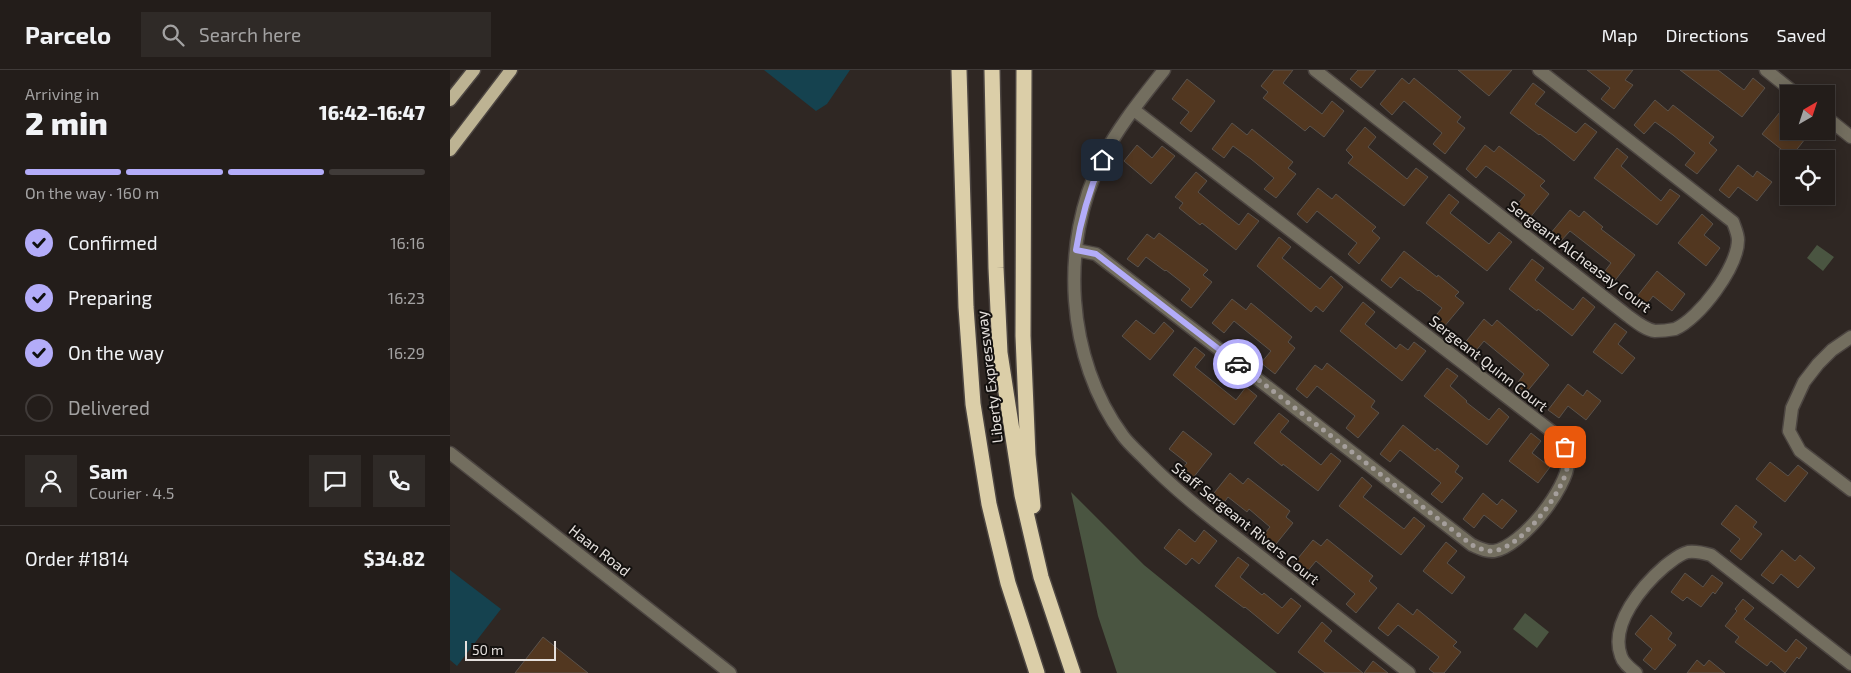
<!DOCTYPE html>
<html lang="en">
<head>
<meta charset="utf-8">
<style>
	body { margin:0; font-family:"Exo 2",sans-serif; background:#2f2a27; color:#f1f3f6; height:100vh; display:flex; flex-direction:column; font-size:19px; white-space:nowrap }
	* { box-sizing:border-box; margin:0 }
	p { font-size:16px; color:#a3a2a2 }
	.icon { flex:none; width:28px; height:28px; fill:none; stroke:currentColor; stroke-width:2; stroke-linecap:round; stroke-linejoin:round }
	.map { position:relative; flex:1; overflow:hidden }
	.sheet { display:flex; flex-direction:column; background:#231d1a; width:450px }
	.sheet>* { flex:none }
	.needle { width:32px; rotate:39deg }
	.tools { position:absolute; left:1330px; top:15px; display:grid; gap:10px }
	.tools a { display:grid; place-items:center; width:55px; height:55px; border-radius:0px; background:#231d1a; box-shadow:0 2px 12px #0003,0 0 0 1px #403b39; font-size:25px }
	.scale { position:absolute; left:15px; bottom:12px; width:91px; box-sizing:border-box; padding-left:5px; border:2px solid #e5e0dd; border-top:0; font-size:14px; line-height:18px; white-space:nowrap; color:#e5e0dd; -webkit-text-stroke:4px #14110f; paint-order:stroke }
	.pin { position:absolute; display:grid; place-items:center; width:42px; height:42px; color:#fff; margin:-21px; border-radius:10px; box-shadow:0 2px 8px #0006 }
	.courier { position:absolute; display:grid; place-items:center; width:50px; height:50px; margin:-25px; border:4px solid #b3acf9; border-radius:50%; background:#fff; color:#222; box-shadow:0 1px 6px #0007 }
	.head em { font-style:normal; font-weight:800 }
	.head div { display:flex; flex-direction:column-reverse }
	.head { display:flex; align-items:center; justify-content:space-between; height:85px; padding:0 25px }
	h1 { font-size:32px; font-weight:800; line-height:38px }
	.bar { display:grid; grid-template-columns:repeat(4,1fr); gap:8px 5px; align-content:center; height:60px; padding:0 25px }
	.bar i { height:6px; border-radius:4px; background:#403b39 }
	.bar .selected { background:#b3acf9 }
	.bar p { grid-column:span 4 }
	.line { display:flex; align-items:center; gap:12px; padding:0 25px; border-top:1px solid #403b39 }
	.line div { flex:1 }
	.round { display:grid; place-items:center; flex:none; width:52px; height:52px; border-radius:0px; background:#2f2a27 }
	ol { padding:0 25px; list-style:none }
	li { display:flex; align-items:center; gap:15px; height:55px }
	li p { margin-inline-start:auto }
	li .icon { padding:5px; border-radius:50%; background:#b3acf9; color:#111; stroke-width:4 }
	li:last-child { color:#a3a2a2 }
	li i { width:28px; height:28px; border:2px solid #403b39; border-radius:50% }
	header { display:flex; align-items:center; gap:30px; box-sizing:border-box; height:70px; padding:0 25px; background:#231d1a; border-bottom:1px solid #403b39 }
	header strong { font-size:24px }
	nav { display:flex; gap:28px; margin-inline-start:auto; font-size:18px }
	.search { width:350px; height:45px; background:#2f2a27; display:flex; align-items:center; gap:12px; box-sizing:border-box; padding:0 18px; border-radius:0px; color:#a3a2a2; font-size:19px }
	main { display:flex; flex:1; min-height:0 }
	.map>svg:first-child { display:block }
	.green { fill:#4a5541 }
	.water { fill:#15424f }
	.building { fill:#523720; stroke:#5a524b }
	.lines { fill:none; stroke-linecap:round; stroke-linejoin:round }
	.minor-casing { stroke:#4c4541; stroke-width:15 }
	.major-casing { stroke:#4c4541; stroke-width:15 }
	.highway-casing { stroke:#4c4541; stroke-width:18 }
	.minor { stroke:#736e5f; stroke-width:12 }
	.major { stroke:#bdb393; stroke-width:12 }
	.highway { stroke:#dbcea8; stroke-width:15 }
	.done { stroke:#a59f9c; stroke-width:5; stroke-dasharray:0 9 }
	.route { stroke:#b3acf9; stroke-width:6 }
	.labels { text-anchor:middle; dominant-baseline:central; stroke-width:4; stroke-linejoin:round; paint-order:stroke }
	.street-label { font-size:15px; fill:#e5e0dd; stroke:#14110f }
</style>
</head>
<body>
<header>
<strong>Parcelo</strong>
<div class="search"><svg class="icon" aria-label="search" viewBox="0 0 24 24"><circle cx="10" cy="10" r="6"/><path d="M15 15l6 6"/></svg>Search here</div>
<nav><a>Map</a><a>Directions</a><a>Saved</a></nav>
</header>
<main>
<section class="sheet">
<div class="head"><div><h1>2 min</h1><p>Arriving in</p></div><em>16:42–16:47</em></div>
<div class="bar"><i class="selected"></i><i class="selected"></i><i class="selected"></i><i></i><p>On the way · 160 m</p></div>
<ol>
<li><svg class="icon" aria-label="check" viewBox="0 0 24 24"><path d="M5 12l5 5 9-10"/></svg>Confirmed<p>16:16</p></li>
<li><svg class="icon" aria-label="check" viewBox="0 0 24 24"><path d="M5 12l5 5 9-10"/></svg>Preparing<p>16:23</p></li>
<li><svg class="icon" aria-label="check" viewBox="0 0 24 24"><path d="M5 12l5 5 9-10"/></svg>On the way<p>16:29</p></li>
<li><i></i>Delivered</li>
</ol>
<div class="line" style="height:90px"><a class="round"><svg class="icon" aria-label="person" viewBox="0 0 24 24"><circle cx="12" cy="8" r="4"/><path d="M4 21q1-7 8-7t8 7"/></svg></a><div><b>Sam</b><p>Courier · 4.5</p></div><a class="round"><svg class="icon" aria-label="chat" viewBox="0 0 24 24"><path d="M4 5h16v11H9l-5 4z"/></svg></a><a class="round"><svg class="icon" aria-label="phone" viewBox="0 0 24 24"><path d="M5 4h4l2 5-3 2q2 4 5 5l2-3 5 2v4C11 20 4 13 5 4z"/></svg></a></div>
<div class="line" style="height:65px"><div>Order #1814</div><b>$34.82</b></div>
</section>
<div class="map">
<svg width="1401" height="603" viewBox="0 0 1401 603">
	<rect width="100%" height="100%" fill="#2f2723"/>
	<path class="green" d="M1367,175L1384,187L1373,201L1357,188Z
		M621,422L694,495L827,603H667L648,546Z
		M1075,543L1099,562L1087,578L1063,559Z"/>
	<path class="water" d="M314,0H400L377,34L366,41Z
		M0,500L51,539L7,596L0,590Z"/>
	<path class="building" d="M824,0H843L833,13L872,44L882,31L894,41L874,67L860,56L855,61L813,28L818,22L811,16Z
		M908,0H926L911,18L900,9Z
		M1008,0H1062L1039,26Z
		M1137,0H1183L1175,10L1183,15L1164,39L1151,29L1160,18Z
		M1230,0H1268L1294,20L1303,8L1315,18L1292,47Z
		M952,8L959,14L964,8L1011,47L1007,52L1015,58L995,84L983,74L992,63L954,31L942,45L930,34Z
		M737,9L765,31L741,62L730,53L739,42L722,29Z
		M1083,13L1095,22L1085,34L1126,63L1135,53L1147,62L1124,91L1090,64L1089,65L1060,43Z
		M1205,30L1218,41L1223,35L1264,67L1259,73L1267,80L1247,104L1235,95L1245,83L1223,65L1205,52L1194,64L1184,55Z
		M1339,31V61H1345L1355,69L1341,87L1312,64Z
		M782,53L797,65L802,59L843,92L838,98L846,104L826,128L814,119L824,108L801,89L783,76L774,88L762,79Z
		M915,57L926,67L918,77L957,109L966,98L978,107L954,136L898,93L903,87L896,80Z
		M687,75L702,88L712,76L725,86L701,114L674,91Z
		M1035,75L1044,82L1049,76L1095,111L1090,116L1099,124L1079,149L1065,137L1075,125L1054,109L1036,96L1026,108L1016,99Z
		M1167,78L1178,87L1171,96L1211,131L1220,119L1230,126L1207,155L1144,108Z
		M1288,95L1303,107L1307,101L1322,112L1307,131L1288,117L1279,128L1269,120Z
		M746,102L757,111L748,122L765,136L789,155L798,143L809,151L786,180L752,153L750,155L729,138L733,133L725,127Z
		M868,118L882,129L886,124L926,157L922,161L930,168L909,194L898,184L907,173L867,141L857,153L847,144Z
		M999,124L1009,132L1000,143L1039,174L1049,162L1062,172L1037,201L976,153Z
		M1120,140L1129,147L1134,141L1153,157L1151,159L1185,185L1163,213L1152,205L1161,193L1120,161L1110,172L1100,164Z
		M1252,144L1263,154L1254,165L1270,178L1256,196L1228,173Z
		M709,163L758,200L753,205L762,212L741,238L731,230L740,219L716,200L715,201L696,187L688,197L677,189L697,164L704,169Z
		M829,167L841,177L832,188L870,219L881,206L893,217L873,242L866,236L861,242L807,196Z
		M954,181L987,207L988,205L1009,222L1005,226L1014,233L993,258L982,250L992,238L969,220L968,221L950,207L941,218L931,210Z
		M1082,189L1094,198L1085,210L1105,226L1123,240L1133,227L1145,237L1122,266L1088,239L1087,241L1059,219Z
		M1207,201L1235,224L1222,241L1203,226L1194,238L1184,230Z
		M782,229L796,240L801,233L842,267L838,272L845,278L825,304L811,293L821,281L800,264L784,251L774,263L762,253Z
		M913,232L925,242L915,254L946,279L950,274L958,280L964,272L976,281L952,311L890,261Z
		M1034,249L1042,256L1047,250L1099,295L1076,323L1066,315L1074,304L1034,271L1024,283L1013,275Z
		M686,250L704,264L714,252L724,261L700,290L672,266Z
		M1165,253L1177,262L1168,274L1185,288L1172,304L1143,282Z
		M745,277L755,285L745,297L786,330L796,317L807,326L784,355L723,305Z
		M877,293L925,331L921,337L929,343L908,368L896,358L905,346L867,316L857,328L846,319L865,295L872,300Z
		M997,298L1008,306L1000,316L1017,331L1016,332L1039,350L1049,338L1059,347L1037,375L974,326Z
		M1118,314L1133,326L1137,320L1151,331L1136,350L1118,336L1109,348L1098,340Z
		M829,343L839,351L830,362L871,395L881,383L891,391L868,421L833,394L832,396L804,373Z
		M953,355L985,381L987,378L1009,396L1005,402L1013,408L992,433L981,424L991,413L950,380L940,392L930,384Z
		M733,361L762,384L739,413L727,404L737,393L719,379Z
		M1081,363L1091,371L1082,383L1100,397L1088,413L1059,391Z
		M1320,392L1338,406L1348,395L1358,403L1335,432L1306,409Z
		M780,403L793,414L798,408L840,441L836,447L843,453L822,479L810,469L820,457L799,439L797,442L778,427L771,437L760,428Z
		M912,407L922,416L913,427L954,459L964,447L975,456L951,485L889,436Z
		M1033,423L1047,435L1052,429L1067,441L1052,459L1034,445L1024,458L1013,449Z
		M1286,435L1307,452L1303,457L1312,464L1291,490L1280,481L1290,469L1271,454Z
		M729,459L745,472L754,460L767,471L749,494L742,488L736,495L714,478Z
		M877,469L923,506L919,511L927,518L906,543L896,534L905,524L866,491L856,503L844,493L863,470L871,476Z
		M996,472L1007,481L997,493L1015,507L1002,524L973,501Z
		M1332,480L1345,491L1350,485L1365,498L1348,518L1331,504L1323,514L1311,505Z
		M788,487L799,495L790,507L812,525L814,523L832,538L841,528L851,536L828,564L795,537L794,538L765,516Z
		M1235,503L1253,517L1262,505L1273,513L1265,524L1263,522L1251,537L1237,527L1233,531L1221,522Z
		M1293,529L1304,538L1294,549L1336,582L1346,569L1357,578L1349,589L1347,587L1335,603L1321,591L1317,596L1285,572L1289,567L1275,556L1287,541L1285,539Z
		M948,533L963,545L967,539L1007,572L1003,576L1011,582L994,603H984L979,599L989,587L948,555L938,566L928,558Z
		M1201,545L1222,563L1218,569L1226,575L1205,600L1193,590L1202,579L1185,564Z
		M872,552L882,561L874,571L913,603H875L848,582Z
		M93,567L138,603H65Z
		M1247,590L1254,596L1259,590L1275,603H1237Z
		M923,591L938,603H914Z"/>
	<g class="lines">
		<g class="minor-casing">
			<path id="minor" d="M714,0C692,28 668,57 652,89C609,174 616,289 673,366C679,374 687,381 694,388C724,419 757,445 791,471C847,515 903,559 959,603
				M865,0L1178,246C1186,252 1196,260 1205,261C1210,261 1220,260 1225,259C1249,249 1288,197 1288,170C1288,164 1285,158 1283,152L1089,0
				M1316,0L1346,24
				M1376,47L1401,67
				M626,180L646,184L1022,475C1029,478 1036,482 1044,481C1071,477 1118,418 1118,392C1118,381 1111,372 1105,364L684,40
				M1401,267L1382,280L1368,294L1354,312L1342,338L1339,361L1350,381L1401,420
				M0,383L280,603
				M1186,603C1180,598 1173,593 1171,586C1159,554 1193,515 1215,496C1222,491 1229,484 1238,482C1246,481 1254,483 1261,485L1401,594"/>
		</g>
		<g class="major-casing">
			<path id="major" d="M0,30L24,0
				M0,80L61,0"/>
		</g>
		<g class="highway-casing">
			<path id="highway" d="M509,0L516,237L523,334L539,434L558,513L587,603
				M542,0L546,198L550,283L572,425L591,507L623,603
				M574,0L573,266L578,385L583,436"/>
		</g>
		<use href="#minor" class="minor"/>
		<use href="#major" class="major"/>
		<use href="#highway" class="highway"/>
	</g>
	<g class="lines">
		<path class="done" d="M788,294L1022,475C1029,478 1036,482 1044,481C1072,477 1117,419 1118,392C1118,387 1116,382 1115,377"/>
		<path class="route" d="M652,90C639,121 631,147 626,180L646,184L788,294"/>
	</g>
	<g class="labels">
		<g class="street-label">
			<text transform="translate(1130 186) rotate(37)">Sergeant Alcheasay Court</text>
			<text transform="translate(1039 293) rotate(38)">Sergeant Quinn Court</text>
			<text transform="translate(539 307) rotate(-97)">Liberty Expressway</text>
			<text transform="translate(796 453) rotate(39)">Staff Sergeant Rivers Court</text>
			<text transform="translate(150 480) rotate(38)">Haan Road</text>
		</g>
	</g>
</svg>
<div class="tools">
<a><svg class="needle" viewBox="-14 -14 28 28"><path d="M0-13l5 13h-10z" fill="#e53935"/><path d="M0 13l5-13h-10z" fill="#a3a2a2"/></svg></a>
<a><svg class="icon" aria-label="locate" viewBox="0 0 24 24"><circle cx="12" cy="12" r="6"/><path d="M12 2v4M12 18v4M2 12h4M18 12h4"/></svg></a>
</div>
<div class="scale">50 m</div>
<div class="pin" style="left:1115px;top:377px;background:#ea580c"><svg class="icon" aria-label="bag" viewBox="0 0 24 24"><path d="M5 8h14l-1 12H6zM9 8a3 3 0 0 1 6 0"/></svg></div>
<div class="pin" style="left:652px;top:90px;background:#1f2937"><svg class="icon" aria-label="home" viewBox="0 0 24 24"><path d="M3 11l9-7 9 7M6 9v11h12V9"/></svg></div>
<div class="courier" style="left:788px;top:294px"><svg class="icon" aria-label="car" viewBox="0 0 24 24"><path d="M5 17H2v-5l4-1 3-4h7l3 4 3 1v5h-3M9 17h6M6 11h13"/><circle cx="7" cy="17" r="2"/><circle cx="17" cy="17" r="2"/></svg></div>
</div>
</main>
</body>
</html>
